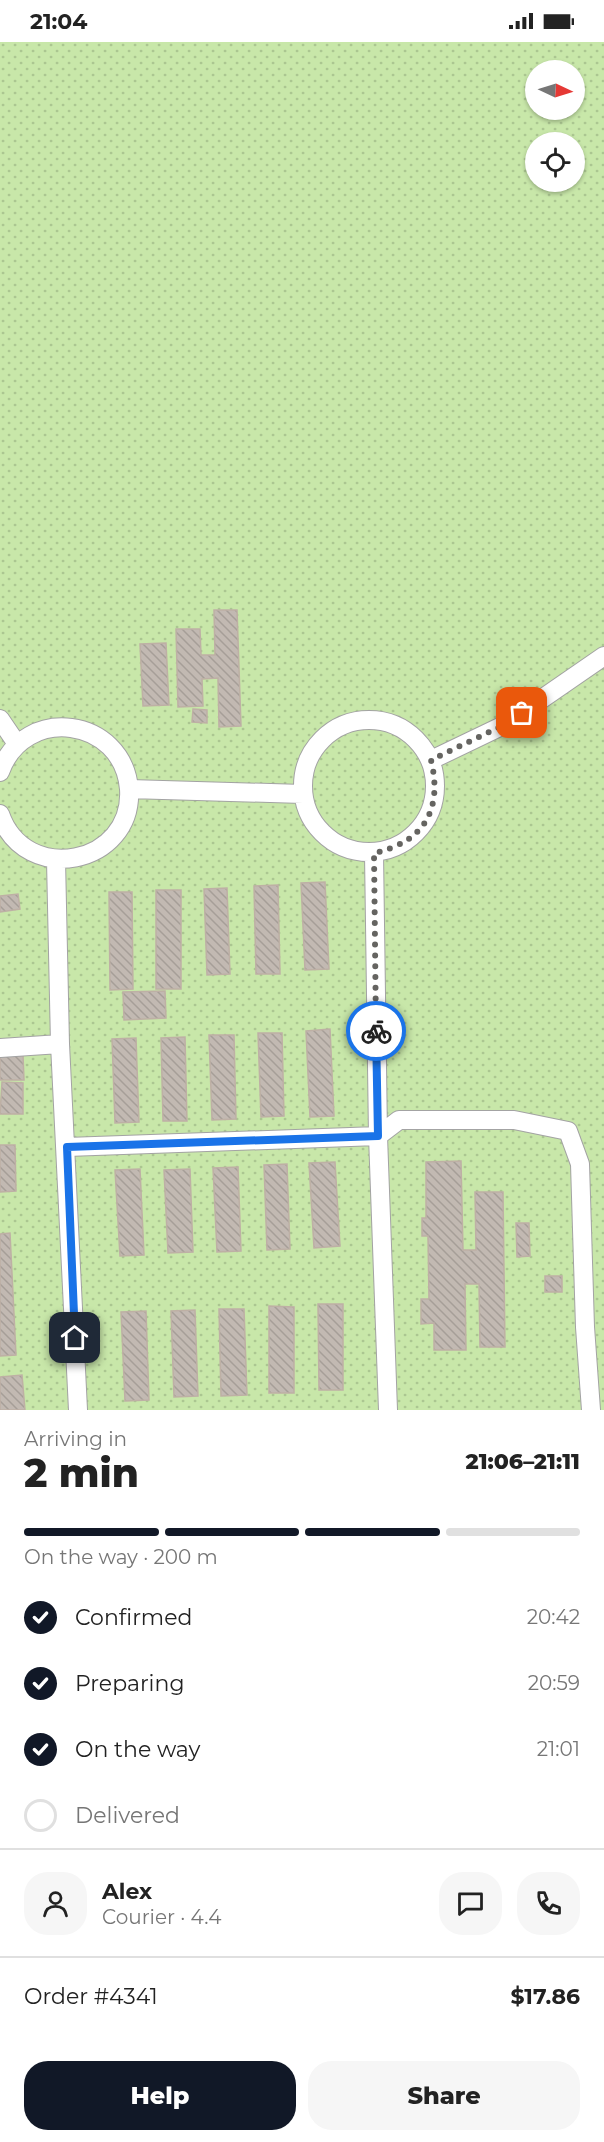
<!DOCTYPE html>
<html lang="en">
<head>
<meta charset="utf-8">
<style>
	body { margin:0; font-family:Montserrat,sans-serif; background:#f6f6f6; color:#222; height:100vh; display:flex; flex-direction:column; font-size:22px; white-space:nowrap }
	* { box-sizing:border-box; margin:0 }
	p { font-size:20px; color:#767676 }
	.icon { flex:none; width:33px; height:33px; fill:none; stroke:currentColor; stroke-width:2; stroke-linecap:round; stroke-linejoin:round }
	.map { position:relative; height:1368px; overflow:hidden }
	.drawer { display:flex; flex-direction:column; background:#fff; flex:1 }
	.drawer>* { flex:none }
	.needle { width:39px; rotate:94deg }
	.fabs { position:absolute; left:525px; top:18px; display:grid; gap:12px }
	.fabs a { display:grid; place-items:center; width:60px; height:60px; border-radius:50%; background:#fff; box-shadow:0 2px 4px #0004; font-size:30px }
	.pin { position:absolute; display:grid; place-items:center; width:51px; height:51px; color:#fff; margin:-26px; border-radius:12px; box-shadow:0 3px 9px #0006 }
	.courier { position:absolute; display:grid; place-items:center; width:60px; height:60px; margin:-30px; border:4px solid #1a73e8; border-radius:50%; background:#fff; color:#222; box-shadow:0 2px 8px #0007 }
	.summary em { font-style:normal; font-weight:800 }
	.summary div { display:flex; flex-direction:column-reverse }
	.summary { display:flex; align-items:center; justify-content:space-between; height:102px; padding:0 24px }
	h1 { font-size:39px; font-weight:800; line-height:45px }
	.bar { display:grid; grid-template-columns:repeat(4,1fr); gap:9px 6px; align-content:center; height:72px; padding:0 24px }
	.bar i { height:8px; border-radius:4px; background:#e0e0e0 }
	.bar .current { background:#111827 }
	.bar p { grid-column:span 4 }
	.line { display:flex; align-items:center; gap:15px; padding:0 24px; border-top:2px solid #e0e0e0 }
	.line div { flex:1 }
	.round { display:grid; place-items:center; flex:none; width:63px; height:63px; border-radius:24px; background:#f6f6f6 }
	ol { padding:0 24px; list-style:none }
	li { display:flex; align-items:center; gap:18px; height:66px }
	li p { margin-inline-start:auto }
	li .icon { padding:6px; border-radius:50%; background:#111827; color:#fff; stroke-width:4 }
	li:last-child { color:#767676 }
	li i { width:33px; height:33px; border:3px solid #e0e0e0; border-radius:50% }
	.action { display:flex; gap:12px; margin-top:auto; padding:12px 24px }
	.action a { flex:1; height:69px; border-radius:24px; background:#111827; color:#fff; font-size:24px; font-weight:800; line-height:69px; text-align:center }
	.action a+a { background:#f6f6f6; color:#222 }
	.status { display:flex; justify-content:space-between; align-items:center; height:42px; padding:0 30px; background:#fff; direction:ltr }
	.status svg { height:16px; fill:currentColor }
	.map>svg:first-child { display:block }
	.grass { fill:url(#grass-dots); fill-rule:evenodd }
	.building { fill:url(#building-back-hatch); stroke:#beb0a5; stroke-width:1.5 }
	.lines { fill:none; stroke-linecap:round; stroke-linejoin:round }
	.street-casing { stroke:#a3a3a3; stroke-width:20 }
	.street { stroke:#fff; stroke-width:18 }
	.done { stroke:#656461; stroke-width:6; stroke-dasharray:0 10.8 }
	.route { stroke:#1a73e8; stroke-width:8 }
</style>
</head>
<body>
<div class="status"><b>21:04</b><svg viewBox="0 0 49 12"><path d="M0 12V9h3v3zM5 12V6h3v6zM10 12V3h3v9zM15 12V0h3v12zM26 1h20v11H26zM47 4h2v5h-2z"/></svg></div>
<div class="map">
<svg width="604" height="1368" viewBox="0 0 604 1368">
	<defs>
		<pattern id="grass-dots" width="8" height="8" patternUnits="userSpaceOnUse" patternTransform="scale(1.5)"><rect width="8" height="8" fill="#c8e7a9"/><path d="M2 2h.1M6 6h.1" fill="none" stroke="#abc691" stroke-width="1.8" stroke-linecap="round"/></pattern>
		<pattern id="building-back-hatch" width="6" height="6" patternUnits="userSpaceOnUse" patternTransform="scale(1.5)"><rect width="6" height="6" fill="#c2b9b2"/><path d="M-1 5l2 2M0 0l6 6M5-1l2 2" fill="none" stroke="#a69e98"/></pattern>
	</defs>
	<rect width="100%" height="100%" fill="#ede9e2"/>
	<path class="grass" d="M0,0H604V1368H0ZM536,28H574V68H536ZM536,100H574V140H536Z"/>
	<path class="building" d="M214,568H237L241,684L219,685L218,636L202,637L203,664L178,665L176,587H200L201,613H215Z
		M166,601L169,663L143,664L140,602Z
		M193,667L207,668V681L192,680Z
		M325,840L329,927L305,928L301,841Z
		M278,843L280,932H256L254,844Z
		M227,846L230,932L207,933L204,847Z
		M156,848H181V947H156Z
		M109,850H132L133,947L110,948Z
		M18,852L20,867L0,870V854Z
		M165,949L166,976L124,978L123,950Z
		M330,987L334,1074L310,1075L306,989Z
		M258,991H282L284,1074L261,1075Z
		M209,993H234L236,1077L212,1078Z
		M185,995L187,1079H163L161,996Z
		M136,996L139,1080L115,1081L112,997Z
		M23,1013L24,1038H0V1014Z
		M2,1040L23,1041V1072H0Z
		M0,1103H15L16,1149L0,1150Z
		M461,1119L463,1208H476L475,1150H503L505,1305H480L479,1242H465L466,1308H434V1281L421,1282V1257H429L428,1194H422V1176H426V1120Z
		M335,1120L340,1204L314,1206L309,1121Z
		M287,1122L290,1207L267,1208L264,1123Z
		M238,1125L241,1209L217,1210L213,1126Z
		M140,1127L144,1213L120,1214L115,1128Z
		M190,1127L193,1210L168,1211L164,1128Z
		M516,1181H529L530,1214L517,1215Z
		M10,1191L16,1313L0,1314V1192Z
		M545,1234H562V1250H545Z
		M318,1262H343V1348H319Z
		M269,1264L294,1265V1351H269Z
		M219,1267H244L247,1353L221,1354Z
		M195,1268L198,1354L174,1355L171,1269Z
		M146,1269L149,1358L125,1359L121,1270Z
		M22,1333L25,1368H0V1335Z"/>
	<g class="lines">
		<g class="street-casing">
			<path id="street" d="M0,677L17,702
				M303 744a66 66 0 1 1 132 0a66 66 0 1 1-132 0Z
				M431,718L504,683L604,614
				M0,730C24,662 123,675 129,747C134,823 25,845 0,772
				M129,747L303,752
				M374,811L378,1094L388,1368
				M56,818L60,1002L78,1368
				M0,1006L60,1002
				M67,1105L378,1094L399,1078H514L568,1089L580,1122L585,1285L591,1368"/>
		</g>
		<use href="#street" class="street"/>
	</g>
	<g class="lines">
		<path class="done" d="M376,989L374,811C424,800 443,768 431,718L504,683L522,671"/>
		<path class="route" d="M75,1296L67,1105L378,1094L376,989"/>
	</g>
</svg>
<div class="fabs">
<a><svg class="needle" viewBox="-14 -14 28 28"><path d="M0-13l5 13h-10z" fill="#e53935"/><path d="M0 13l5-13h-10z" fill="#767676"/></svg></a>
<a><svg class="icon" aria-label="locate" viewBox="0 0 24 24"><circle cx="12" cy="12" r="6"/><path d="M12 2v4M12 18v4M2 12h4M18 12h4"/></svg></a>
</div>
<div class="pin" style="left:522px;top:671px;background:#ea580c"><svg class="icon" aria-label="bag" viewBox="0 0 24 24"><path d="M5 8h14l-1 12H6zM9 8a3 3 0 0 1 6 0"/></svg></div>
<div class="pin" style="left:75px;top:1296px;background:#1f2937"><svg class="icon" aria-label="home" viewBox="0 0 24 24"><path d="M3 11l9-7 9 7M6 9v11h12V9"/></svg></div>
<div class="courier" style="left:376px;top:989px"><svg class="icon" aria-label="bike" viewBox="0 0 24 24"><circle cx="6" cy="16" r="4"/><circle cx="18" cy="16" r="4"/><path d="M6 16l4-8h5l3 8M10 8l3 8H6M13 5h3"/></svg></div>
</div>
<section class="drawer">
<div class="summary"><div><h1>2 min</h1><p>Arriving in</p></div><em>21:06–21:11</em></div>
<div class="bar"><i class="current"></i><i class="current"></i><i class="current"></i><i></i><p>On the way · 200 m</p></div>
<ol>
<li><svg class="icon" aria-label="check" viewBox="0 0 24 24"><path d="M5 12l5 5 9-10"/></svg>Confirmed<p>20:42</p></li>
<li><svg class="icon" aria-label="check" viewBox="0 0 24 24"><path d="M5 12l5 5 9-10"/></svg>Preparing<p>20:59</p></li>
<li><svg class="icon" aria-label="check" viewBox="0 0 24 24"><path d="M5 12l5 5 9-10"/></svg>On the way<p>21:01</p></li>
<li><i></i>Delivered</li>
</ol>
<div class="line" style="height:108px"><a class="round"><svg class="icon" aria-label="person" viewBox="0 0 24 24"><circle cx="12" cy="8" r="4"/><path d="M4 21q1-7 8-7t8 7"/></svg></a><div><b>Alex</b><p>Courier · 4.4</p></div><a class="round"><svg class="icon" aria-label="chat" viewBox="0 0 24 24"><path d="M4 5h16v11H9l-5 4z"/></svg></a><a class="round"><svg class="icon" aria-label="phone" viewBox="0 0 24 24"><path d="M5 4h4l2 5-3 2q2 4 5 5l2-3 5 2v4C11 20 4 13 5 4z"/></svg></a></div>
<div class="line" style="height:78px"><div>Order #4341</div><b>$17.86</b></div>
<div class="action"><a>Help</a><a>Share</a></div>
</section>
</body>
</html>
